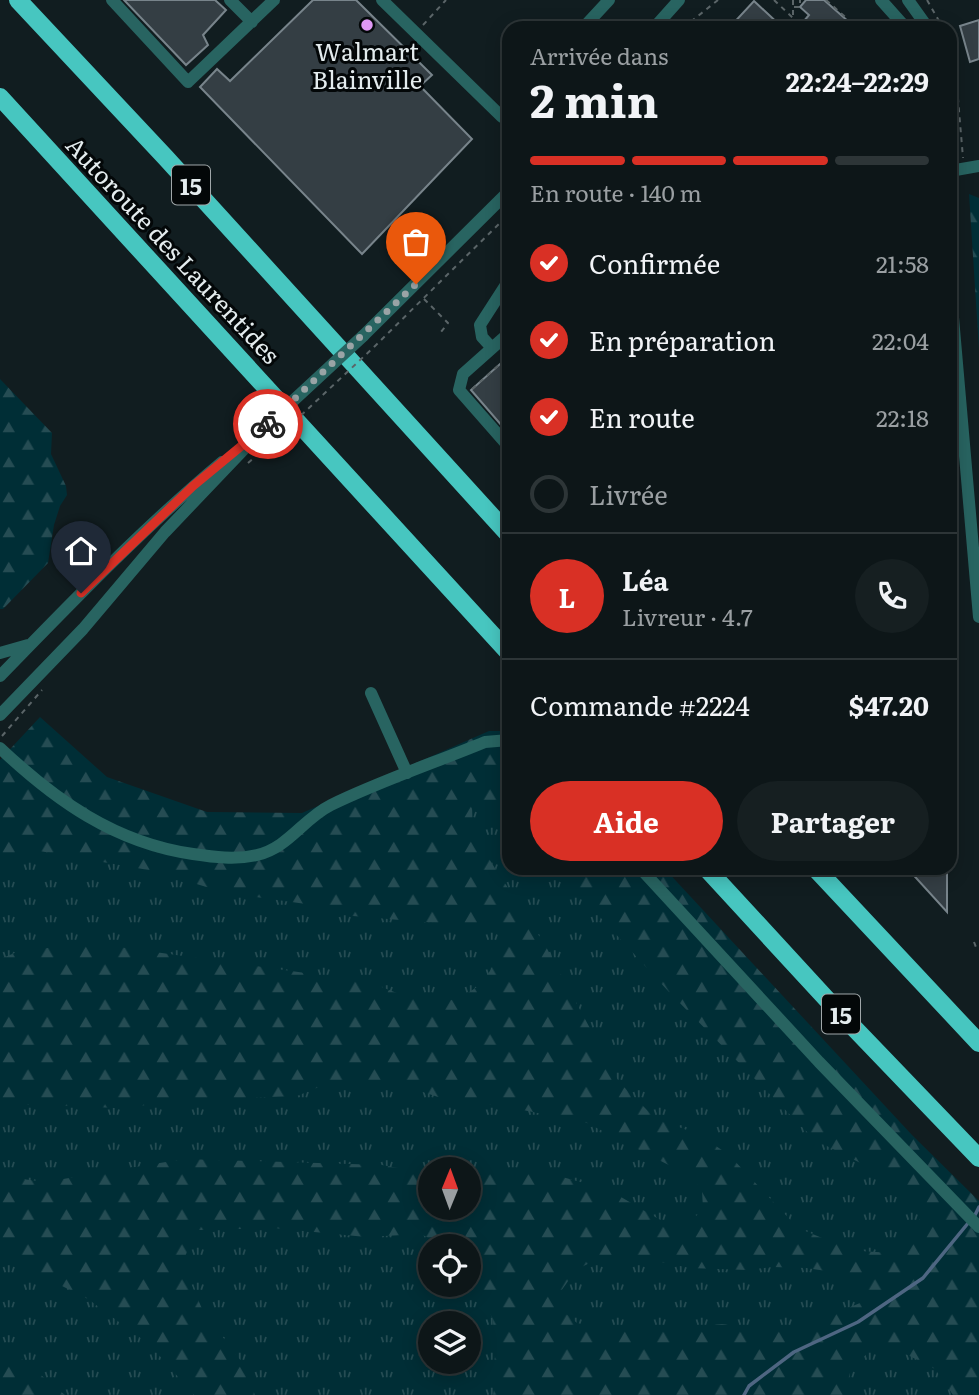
<!DOCTYPE html>
<html lang="fr">
<head>
<meta charset="utf-8">
<style>
	body { margin:0; font-family:Literata,serif; background:#161f21; color:#f1f3f6; height:100vh; display:flex; flex-direction:column; font-size:26px; white-space:nowrap }
	* { box-sizing:border-box; margin:0 }
	p { font-size:23px; color:#9a9fa2 }
	.icon { flex:none; width:38px; height:38px; fill:none; stroke:currentColor; stroke-width:2; stroke-linecap:round; stroke-linejoin:round }
	.map { position:relative; flex:1; overflow:hidden }
	.panel { position:absolute; left:502px; top:21px; width:455px; height:854px; display:flex; flex-direction:column; background:#0d1618; border-radius:21px; box-shadow:0 4px 18px #0003,0 0 0 2px #2d3537 }
	.panel>* { flex:none }
	.needle { width:46px; rotate:1deg }
	.controls { position:absolute; left:418px; top:1157px; display:grid; gap:14px }
	.controls a { display:grid; place-items:center; width:63px; height:63px; border-radius:50%; background:#0d1618; box-shadow:0 4px 18px #0003,0 0 0 2px #2d3537; font-size:35px }
	.pin { position:absolute; display:grid; place-items:center; width:60px; height:60px; color:#fff; margin:-72px -30px; border-radius:50% 50% 50% 0; rotate:-45deg; box-shadow:0 0 7px #0007 }
	.pin .icon { rotate:45deg }
	.courier { position:absolute; display:grid; place-items:center; width:70px; height:70px; margin:-35px; border:5px solid #d93025; border-radius:50%; background:#fff; color:#222; box-shadow:0 2px 9px #0007 }
	.headline em { font-style:normal; font-weight:700 }
	.headline div { display:flex; flex-direction:column-reverse }
	.headline { display:flex; align-items:center; justify-content:space-between; height:119px; padding:0 28px }
	h1 { font-size:46px; font-weight:700; line-height:52px }
	.bar { display:grid; grid-template-columns:repeat(4,1fr); gap:10px 7px; align-content:center; height:84px; padding:0 28px }
	.bar i { height:9px; border-radius:5px; background:#2d3537 }
	.bar .on { background:#d93025 }
	.bar p { grid-column:span 4 }
	.line { display:flex; align-items:center; gap:18px; padding:0 28px; border-top:2px solid #2d3537 }
	.line div { flex:1 }
	.round { display:grid; place-items:center; flex:none; width:74px; height:74px; border-radius:37px; background:#161f21 }
	ol { padding:0 28px; list-style:none }
	li { display:flex; align-items:center; gap:21px; height:77px }
	li p { margin-inline-start:auto }
	li .icon { padding:7px; border-radius:50%; background:#d93025; color:#fff; stroke-width:4 }
	li:last-child { color:#9a9fa2 }
	li i { width:38px; height:38px; border:4px solid #2d3537; border-radius:50% }
	.primary-button { display:flex; gap:14px; margin-top:auto; padding:14px 28px }
	.primary-button a { flex:1; height:80px; border-radius:42px; background:#d93025; color:#fff; font-size:28px; font-weight:700; line-height:80px; text-align:center }
	.primary-button a+a { background:#161f21; color:#f1f3f6 }
	.map>svg:first-child { display:block }
	.grass { fill:url(#grass-tufts); fill-rule:evenodd }
	.forest { fill:url(#forest-firs); fill-rule:evenodd }
	.lines { fill:none; stroke-linecap:round; stroke-linejoin:round }
	.stream { stroke:#4e6682; stroke-width:3.5 }
	.building { fill:#343e44; stroke:#78848b; stroke-width:2 }
	.path { stroke:#5b6568; stroke-width:2; stroke-dasharray:5 5; stroke-linecap:butt }
	.minor { stroke:#286461; stroke-width:12 }
	.highway { stroke:#47c6c0; stroke-width:18 }
	.path-bridge { stroke:#5b6568; stroke-width:2; stroke-dasharray:5 5; stroke-linecap:butt }
	.minor-bridge { stroke:#286461; stroke-width:12 }
	.done { stroke:#9aa4a6; stroke-width:7; stroke-dasharray:0 12.6 }
	.route { stroke:#d93025; stroke-width:9 }
	.poi-dot { fill:#de98f3; stroke:#030708; stroke-width:2.5 }
	.labels { text-anchor:middle; dominant-baseline:central; stroke-width:6; stroke-linejoin:round; paint-order:stroke }
	.shield { fill:#030708; stroke:#a0a7a9; stroke-width:2 }
	.shield-label { font-size:23px; font-weight:bold; fill:#e4ecee }
	.poi-label { font-size:24px; fill:#e4ecee; stroke:#030708 }
	.street-label { font-size:24px; fill:#e4ecee; stroke:#030708 }
</style>
</head>
<body>
<div class="map">
<svg width="979" height="1395" viewBox="0 0 979 1395">
	<defs>
		<pattern id="grass-tufts" width="24" height="20" patternUnits="userSpaceOnUse" patternTransform="scale(1.75)"><rect width="24" height="20" fill="#002e36"/><path d="M3 7l-1-3M5 7V3M7 7l1-3M15 17l-1-3M17 17v-4M19 17l1-3" fill="none" stroke="#254c53"/></pattern>
		<pattern id="forest-firs" width="22" height="20" patternUnits="userSpaceOnUse" patternTransform="scale(1.75)"><rect width="22" height="20" fill="#002e36"/><path d="M5 1l3.5 6h-7zM16 11l3.5 6h-7z" fill="#254c53"/></pattern>
	</defs>
	<rect width="100%" height="100%" fill="#111d20"/>
	<path class="grass" d="M0,762L231,856L509,783V868H639L979,1222V1395H0ZM430,1169H469V1208H430ZM430,1246H469V1284H430ZM430,1323H469V1362H430Z"/>
	<path class="forest" d="M969,194L979,198V349Z
		M0,379L52,433L51,454L66,486L67,495L60,506L54,525L48,563L3,609H0Z
		M40,717L107,777L207,812L302,813L489,731H509V814L499,802L472,806L473,834L545,945L619,1082L655,1118L700,1135L729,1155L798,1228L827,1240L860,1251L892,1253L913,1245L920,1216L888,1177L815,1140L669,992L555,868H664L912,1135L979,1201V1395H953L935,1369L894,1348L875,1346L851,1369L844,1395H493L496,1380L493,1320L476,1279L469,1271V1246H443L421,1234L366,1237L273,1228L197,1230L182,1263L203,1311L241,1361L255,1395H194L150,1345L88,1299L0,1255V1176L45,1182L184,1159L382,1165L430,1174V1208H469V1173L530,1168L609,1190L662,1221L689,1223L703,1209L702,1190L688,1175L587,1123L508,1107L438,1097L390,1081L336,1080L297,1096L210,1099L116,1108L51,1105H0V959L22,950L98,944L369,982L412,999L457,1000L483,983L504,946L494,928L353,916L306,904L226,893L154,871L28,849L0,857V760ZM605,1255L645,1259L690,1268L747,1270L773,1267L806,1268L840,1273L861,1290L860,1303L790,1332L722,1324L651,1331L610,1330L577,1323L563,1311L561,1291L576,1270Z
		M0,1341L65,1395H0Z"/>
	<g class="lines">
		<path class="stream" d="M975,1215L979,1207
			M744,1395L749,1386L794,1352L858,1322L923,1278L969,1222"/>
	</g>
	<path class="building" d="M124,0H215L226,10L203,35L208,45L186,65Z
		M313,0H356L432,75L420,86L472,139L362,254L200,87L217,69L230,81Z
		M806,0H824L849,22L843,28H811L804,21L809,15L800,7Z
		M754,1L783,28H729Z
		M979,20V59L970,62L960,26Z
		M509,356V434L471,390Z
		M907,868H947V912Z"/>
	<g class="lines">
		<path class="path" d="M774,0L793,18
			M793,0V28
			M826,0L851,22L849,25L852,28
			M927,0L943,28
			M794,7H800V0
			M793,22L800,28
			M423,25L446,0
			M683,28L718,0
			M950,48L957,87L963,158
			M424,299L448,323L441,332
			M374,347L509,214
			M472,389L509,356
			M248,463L279,436
			M2,736L42,690
			M974,942L977,950"/>
		<path class="minor" d="M112,0L188,82L274,0
			M230,0L252,22
			M382,0L502,117L509,108
			M881,0L906,28
			M908,0L928,28
			M583,28L609,0
			M654,28L679,0
			M950,171L979,166
			M950,283L979,617
			M509,333L463,374L459,390L509,447
			M363,336L509,191
			M492,348L482,337L480,325L509,280
			M0,653L28,645
			M0,676C71,603 143,528 222,462
			M371,693L407,773
			M0,715L83,629L165,532L268,424
			M0,748C55,800 115,843 193,854C213,857 236,860 257,855C288,848 303,819 331,805C380,781 434,763 485,742L509,740
			M640,868L819,1062L979,1227"/>
		<path class="highway" d="M18,0L166,158L509,535
			M0,97L509,653
			M706,868L833,1006L979,1158
			M815,868L979,1043"/>
		<path class="path-bridge" d="M279,436L374,347"/>
		<path class="minor-bridge" d="M268,424L363,336"/>
	</g>
	<g class="lines">
		<path class="done" d="M268,424L416,284"/>
		<path class="route" d="M81,593L193,486L268,424"/>
	</g>
	<circle class="poi-dot" cx="367" cy="25" r="7"/>
	<g class="labels">
		<g class="shield">
			<rect x="172" y="165.5" width="38" height="39" rx="5"/>
			<rect x="822" y="994.5" width="38" height="39" rx="5"/>
		</g>
		<g class="shield-label">
			<text x="191" y="185">15</text>
			<text x="841" y="1014">15</text>
		</g>
		<g class="poi-label">
			<text x="367" y="50">Walmart<tspan x="367" dy="28">Blainville</tspan></text>
		</g>
		<g class="street-label">
			<text transform="translate(174 249) rotate(47)">Autoroute des Laurentides</text>
		</g>
	</g>
</svg>
<div class="controls">
<a><svg class="needle" viewBox="-14 -14 28 28"><path d="M0-13l5 13h-10z" fill="#e53935"/><path d="M0 13l5-13h-10z" fill="#9a9fa2"/></svg></a>
<a><svg class="icon" aria-label="locate" viewBox="0 0 24 24"><circle cx="12" cy="12" r="6"/><path d="M12 2v4M12 18v4M2 12h4M18 12h4"/></svg></a>
<a><svg class="icon" aria-label="layers" viewBox="0 0 24 24"><path d="M12 4l9 5-9 5-9-5zM3 14l9 5 9-5"/></svg></a>
</div>
<div class="pin" style="left:416px;top:284px;background:#ea580c"><svg class="icon" aria-label="bag" viewBox="0 0 24 24"><path d="M5 8h14l-1 12H6zM9 8a3 3 0 0 1 6 0"/></svg></div>
<div class="pin" style="left:81px;top:593px;background:#1f2937"><svg class="icon" aria-label="home" viewBox="0 0 24 24"><path d="M3 11l9-7 9 7M6 9v11h12V9"/></svg></div>
<div class="courier" style="left:268px;top:424px"><svg class="icon" aria-label="bike" viewBox="0 0 24 24"><circle cx="6" cy="16" r="4"/><circle cx="18" cy="16" r="4"/><path d="M6 16l4-8h5l3 8M10 8l3 8H6M13 5h3"/></svg></div>
<section class="panel">
<div class="headline"><div><h1>2 min</h1><p>Arrivée dans</p></div><em>22:24–22:29</em></div>
<div class="bar"><i class="on"></i><i class="on"></i><i class="on"></i><i></i><p>En route · 140 m</p></div>
<ol>
<li><svg class="icon" aria-label="check" viewBox="0 0 24 24"><path d="M5 12l5 5 9-10"/></svg>Confirmée<p>21:58</p></li>
<li><svg class="icon" aria-label="check" viewBox="0 0 24 24"><path d="M5 12l5 5 9-10"/></svg>En préparation<p>22:04</p></li>
<li><svg class="icon" aria-label="check" viewBox="0 0 24 24"><path d="M5 12l5 5 9-10"/></svg>En route<p>22:18</p></li>
<li><i></i>Livrée</li>
</ol>
<div class="line" style="height:126px"><b class="round" style="background:#d93025;color:#fff">L</b><div><b>Léa</b><p>Livreur · 4.7</p></div><a class="round"><svg class="icon" aria-label="phone" viewBox="0 0 24 24"><path d="M5 4h4l2 5-3 2q2 4 5 5l2-3 5 2v4C11 20 4 13 5 4z"/></svg></a></div>
<div class="line" style="height:91px"><div>Commande #2224</div><b>$47.20</b></div>
<div class="primary-button"><a>Aide</a><a>Partager</a></div>
</section>
</div>
</body>
</html>
